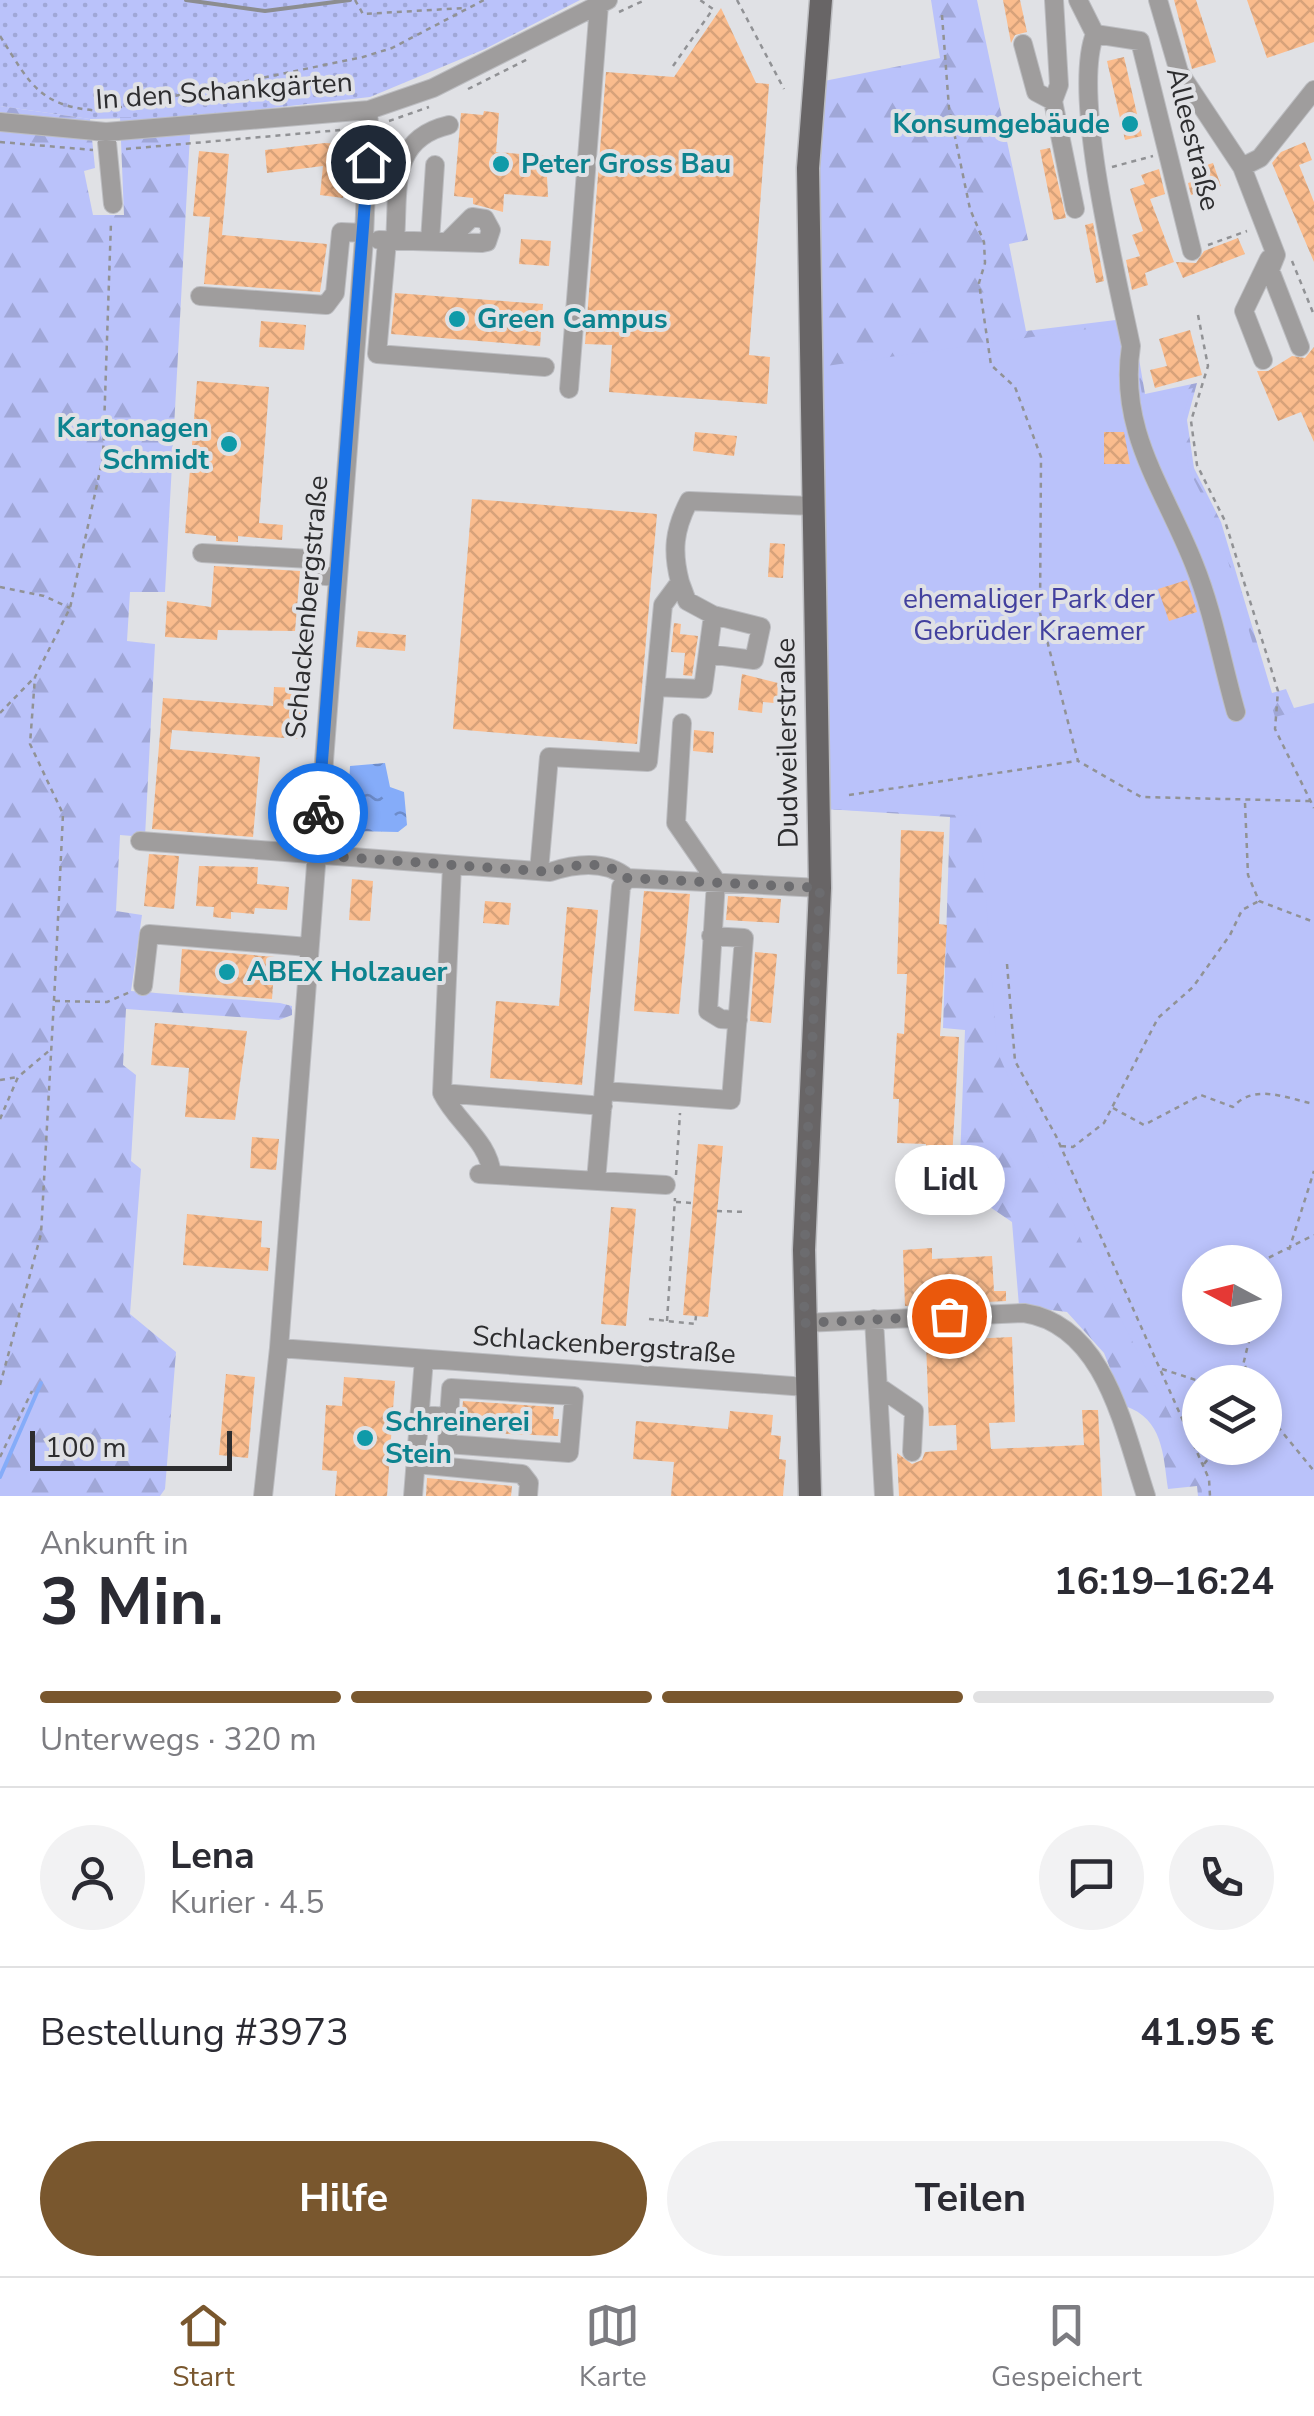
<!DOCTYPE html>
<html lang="de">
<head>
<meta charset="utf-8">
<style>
	body { margin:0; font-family:"Nunito Sans",sans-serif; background:#f2f2f3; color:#2b2b33; height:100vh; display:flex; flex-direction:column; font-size:38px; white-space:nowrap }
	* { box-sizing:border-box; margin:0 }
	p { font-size:32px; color:#7c7c81 }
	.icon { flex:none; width:55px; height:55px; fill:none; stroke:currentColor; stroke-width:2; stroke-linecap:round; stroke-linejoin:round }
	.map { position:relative; height:1496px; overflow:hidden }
	.side { display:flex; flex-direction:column; background:#fff; flex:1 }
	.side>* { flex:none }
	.needle { width:65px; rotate:277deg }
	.buttons { position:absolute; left:1182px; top:1245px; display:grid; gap:20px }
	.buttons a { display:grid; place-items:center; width:100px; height:100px; border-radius:50%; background:#fff; box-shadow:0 5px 15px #0003; font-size:50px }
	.scale { position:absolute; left:30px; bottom:25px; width:202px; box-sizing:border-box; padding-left:10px; border:5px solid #2d2d2f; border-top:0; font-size:28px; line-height:35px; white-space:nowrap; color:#2d2d2f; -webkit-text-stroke:8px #e0e1e5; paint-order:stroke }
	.pin { position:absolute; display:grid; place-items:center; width:85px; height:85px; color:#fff; margin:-42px; border:5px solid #fff; border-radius:50%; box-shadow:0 2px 10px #0007 }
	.courier { position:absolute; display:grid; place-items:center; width:100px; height:100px; margin:-50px; border:8px solid #1a73e8; border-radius:50%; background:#fff; color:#222; box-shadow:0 2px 12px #0007 }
	.bubble { position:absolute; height:70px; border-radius:35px; background:#fff; box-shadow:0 5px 15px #0003; font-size:32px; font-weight:700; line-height:70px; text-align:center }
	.overview em { font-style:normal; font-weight:700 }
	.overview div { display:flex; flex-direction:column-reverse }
	.overview { display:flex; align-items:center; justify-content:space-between; height:170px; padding:0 40px }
	h1 { font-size:65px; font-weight:700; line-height:75px }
	.bar { display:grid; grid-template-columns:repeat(4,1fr); gap:15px 10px; align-content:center; height:120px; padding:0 40px }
	.bar i { height:12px; border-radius:8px; background:#e1e1e2 }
	.bar .current { background:#79572e }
	.bar p { grid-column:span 4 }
	.line { display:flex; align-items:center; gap:25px; padding:0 40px; border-top:2px solid #e1e1e2 }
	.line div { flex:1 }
	.round { display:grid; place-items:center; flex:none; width:105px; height:105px; border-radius:52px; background:#f2f2f3 }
	.button { display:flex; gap:20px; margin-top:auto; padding:20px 40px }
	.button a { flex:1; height:115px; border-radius:60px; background:#79572e; color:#fff; font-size:40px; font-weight:700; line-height:115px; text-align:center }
	.button a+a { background:#f2f2f3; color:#2b2b33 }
	.tab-bar { display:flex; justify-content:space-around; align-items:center; height:140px; border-top:2px solid #e1e1e2; background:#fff; font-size:28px; color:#7c7c81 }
	.tab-bar a { display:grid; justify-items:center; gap:5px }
	.tab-bar .current { color:#79572e }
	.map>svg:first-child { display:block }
	.grass { fill:url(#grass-dots) }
	.forest { fill:url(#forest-firs); fill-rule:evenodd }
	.green { fill:#bac2fa; fill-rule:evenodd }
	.water { fill:url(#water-ripples) }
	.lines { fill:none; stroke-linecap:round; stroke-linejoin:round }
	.stream { stroke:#85acf9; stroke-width:4 }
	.building { fill:url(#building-cross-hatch) }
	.minor-casing { stroke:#bcbdc1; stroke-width:20 }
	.major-casing { stroke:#bcbdc1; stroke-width:25 }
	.path { stroke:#919295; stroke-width:2.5; stroke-dasharray:5 5; stroke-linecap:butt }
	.minor { stroke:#9f9d9d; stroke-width:18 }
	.major { stroke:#686566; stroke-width:22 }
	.rail { stroke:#8c8d90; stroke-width:4 }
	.done { stroke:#6c6c6f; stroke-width:10; stroke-dasharray:0 18 }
	.route { stroke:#1a73e8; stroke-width:12 }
	.culture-dot { fill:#0f9aa8; stroke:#e0e1e5; stroke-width:4 }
	.labels { text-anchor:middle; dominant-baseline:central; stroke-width:8; stroke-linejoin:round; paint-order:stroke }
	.street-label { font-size:28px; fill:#2d2d2f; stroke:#e0e1e5 }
	.culture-label { font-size:28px; font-weight:bold; fill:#0d838f; stroke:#e0e1e5; text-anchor:start }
	.park-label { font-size:28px; fill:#42409e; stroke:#e0e1e5 }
</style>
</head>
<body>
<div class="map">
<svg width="1314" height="1496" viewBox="0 0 1314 1496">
	<defs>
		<pattern id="grass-dots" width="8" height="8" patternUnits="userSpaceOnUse" patternTransform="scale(2.5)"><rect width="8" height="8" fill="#bac2fa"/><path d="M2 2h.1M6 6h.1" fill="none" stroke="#a0a7d7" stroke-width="1.8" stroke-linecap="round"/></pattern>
		<pattern id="forest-firs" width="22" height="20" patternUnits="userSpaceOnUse" patternTransform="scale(2.5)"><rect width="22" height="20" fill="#bac2fa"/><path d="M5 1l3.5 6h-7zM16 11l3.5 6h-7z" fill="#a0a7d7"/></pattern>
		<pattern id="water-ripples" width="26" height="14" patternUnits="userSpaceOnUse" patternTransform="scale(2.5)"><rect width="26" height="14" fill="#85acf9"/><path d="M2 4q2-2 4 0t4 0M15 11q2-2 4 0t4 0" fill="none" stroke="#6d8cca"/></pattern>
		<pattern id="building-cross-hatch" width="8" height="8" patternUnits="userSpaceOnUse" patternTransform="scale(2.5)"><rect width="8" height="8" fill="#fabc8d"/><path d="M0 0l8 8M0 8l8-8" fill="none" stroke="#d7a27a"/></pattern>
	</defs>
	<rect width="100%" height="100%" fill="#e0e1e5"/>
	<path class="grass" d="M0,0H580L485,49L370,97L191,117L90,119L0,106Z"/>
	<path class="forest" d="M931,0H977L1028,240L1009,244L1026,331L1132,318L1145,394L1197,383L1187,420L1194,468L1221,522L1272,693L1286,689L1294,708L1314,703V1496H1198L1197,1486L1168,1489C1163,1454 1163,1419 1125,1406L1104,1353L1067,1312L1019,1306L1012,1222L959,1186L965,1030L943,1028L950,817L826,809L814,83L940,58ZM1200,1262H1265V1328H1200ZM1200,1382H1265V1448H1200Z
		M0,106L90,119L95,168L84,171L93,215H124L120,117H191L165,592H130L127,641L155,644L145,837L120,835L116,911L142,915L131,991L280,1003L292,1006V1015L279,1020L126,1009L123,1065L136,1075L131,1161L141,1169L130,1314L176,1352L165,1489L160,1496H0Z"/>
	<path class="green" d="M1130,323L1143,400L1193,388L1181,419L1189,470L1217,525L1275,717L1314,707V1496H1202L1201,1475L1085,1249L997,1051L980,816L826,809L819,367ZM1200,1262H1265V1328H1200ZM1200,1382H1265V1448H1200Z"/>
	<path class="water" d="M385,763L390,787L404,792L407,825L398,832L353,831L347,825L350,766Z"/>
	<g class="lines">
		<path class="stream" d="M0,1477L41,1383"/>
	</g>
	<path class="building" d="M1003,0H1020L1027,32L1015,35L1011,43Z
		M1174,0H1196L1216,62L1192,69Z
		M1247,0H1314V42L1267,58Z
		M721,8L756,83L769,84L749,355L770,357L767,404L609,392L612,345L585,344L606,72L674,77Z
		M1124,57L1142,136L1125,140L1107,61Z
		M484,111L499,113L496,152L546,156L548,197L504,194L503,212L473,204V198L454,196L461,113L483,115Z
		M1305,142L1312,160L1299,165L1314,202V262L1272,163L1281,152Z
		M325,143L342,144L347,150L343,198L320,195L323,166L267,173L265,150Z
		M1050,148L1066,218L1054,220L1040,150Z
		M199,151L229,154L222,235L327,244L320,292L204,284L210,217L193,216Z
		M1213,163L1221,186L1191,195L1188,183L1195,181L1191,170Z
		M1159,169L1165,194L1150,199L1174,262L1145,273L1148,285L1132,290L1126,260L1140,256L1132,235L1143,231L1130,189L1145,184L1141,175Z
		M1093,223L1104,281L1096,283L1085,225Z
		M1238,238L1245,254L1183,278L1176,262L1196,263L1204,251Z
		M521,239L551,241L549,266L519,264Z
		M395,293L543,304L540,346L391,334Z
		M261,321L306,325L304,350L259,347Z
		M1190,330L1202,375L1155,388L1150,370L1167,366L1159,339Z
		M1314,347V442L1301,412L1278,421L1257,371H1268L1292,356L1305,358Z
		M197,381L269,387L259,523L283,525L282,540L238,536V542L216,541V536L185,533Z
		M695,432L737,436L734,456L693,451Z
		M1104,432H1124L1130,464H1104Z
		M472,499L657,514L637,744L453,729Z
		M770,543L785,544L783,578L768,577Z
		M214,566L300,571L295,631L218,630L217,640L165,637L167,601L211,607Z
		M1187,580L1197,612L1169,621L1158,589Z
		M674,623L681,624L680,634L698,636L692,676L683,675L685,653L671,652Z
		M358,631L406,635L405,651L356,647Z
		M742,674L786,685L785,704L763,702L762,713L738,710Z
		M274,687L296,688L295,705L302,711L299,739L172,730L170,749L260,757L253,837L152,829L163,698L273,706Z
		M694,730L714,732L713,753L693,751Z
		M901,830L944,832L939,924L947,925L940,1036L959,1037L952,1159L925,1157L926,1144L897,1143L899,1099H893L897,1033L904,1034L907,974H897Z
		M149,854L179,856L174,909L144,906Z
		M199,866L258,867L257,884L289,887L287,910L255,908L254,914L231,912V919L213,917L214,907L196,906Z
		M352,879L373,881L370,921L349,920Z
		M644,891L690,894L679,1014L634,1011Z
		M728,896L781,899L779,923L726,920Z
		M485,901L511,903L509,925L483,923Z
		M567,907L598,910L582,1085L490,1078L496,1001L559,1006Z
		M182,949L275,957L272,999L179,992Z
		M755,952L777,954L771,1023L750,1021Z
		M155,1023L247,1031L235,1120L185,1117L189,1068L151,1065Z
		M252,1137L279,1139L276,1170L250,1168Z
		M698,1144L723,1146L708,1317L683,1315Z
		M611,1207L636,1209L626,1326L601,1324Z
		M187,1214L262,1221L261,1247L270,1248L268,1271L183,1265Z
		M932,1248V1259L992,1256L994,1291H1006V1301L905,1306L903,1250Z
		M1012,1337L1015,1422L989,1423L991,1449L1084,1445L1082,1410H1098L1102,1496H899L897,1453L912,1464L922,1460L925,1452L957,1450L956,1425L929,1426L926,1341Z
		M226,1374L255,1377L248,1458L219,1455Z
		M344,1377L395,1381L387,1496H335L337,1471L322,1470L326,1405L342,1406Z
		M463,1401L554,1407L553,1419H559L558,1436L460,1432Z
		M730,1411L773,1415L771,1435L781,1436L779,1459L786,1460L783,1496H671L674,1462L633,1459L636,1421L728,1429Z
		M427,1478L512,1486L511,1496H426Z"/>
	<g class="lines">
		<g class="minor-casing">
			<path id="minor" d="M1078,0L1095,34L1140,41L1192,251
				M1158,0L1179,72L1242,167L1260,158L1314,90
				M1095,34C1071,94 1117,277 1131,346C1118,431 1164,488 1194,564C1213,611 1222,663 1236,712
				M1023,44L1036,92L1053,101L1059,85L1054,0
				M1053,101L1075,209
				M0,122L106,132L369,110L433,88L608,0
				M106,132L113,204
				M1242,167L1276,255L1270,270L1300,347
				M379,240L482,243L487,242L491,230L485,219L472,217L448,241
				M387,241L377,354L545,367
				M395,241C399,191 388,139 449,125
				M430,241L435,165
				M200,296L326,305L335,293L341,232L364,233
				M1263,360L1244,311L1269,259
				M569,389L599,5
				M202,553L311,559L314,575L337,577
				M680,582L687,601L713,615L761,627L754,660L708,654
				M655,687L703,689L713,615
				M682,723L676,823L716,881L708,1011L721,1019L738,1020
				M140,841L550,872C575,864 606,860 627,878
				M452,865L442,1093C457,1123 489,1141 492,1175
				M539,871L549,757L648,762L663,605L680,582C672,551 674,530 689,501L812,506
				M143,986L149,934L308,947
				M604,1091L731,1100L744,938L711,936
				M442,1093L603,1106
				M479,1174L666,1185
				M596,1181L621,887L627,878L820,888
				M874,1319L884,1496
				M804,1323L1024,1313C1105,1325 1124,1430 1146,1496
				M279,1348L806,1387
				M879,1387L914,1411L912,1452
				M420,1415L449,1417L447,1444L569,1453L574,1396L451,1388L449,1417
				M416,1464L522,1474L529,1483L528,1496
				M263,1496L279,1348L364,239L369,110
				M413,1496L424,1359"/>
		</g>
		<g class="major-casing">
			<path id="major" d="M810,1496L804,1250L820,888L808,168L821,0"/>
		</g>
		<path class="path" d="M355,0L363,14L465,8
			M737,0L784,89
			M619,12L645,0
			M942,15L949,108L970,209L984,242L985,263L979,283L991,365L1015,387L1041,457L1040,613L1078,761L1141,797L1310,801
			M0,36C31,85 39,107 102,111L363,57L392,48L484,0
			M673,66L713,9L700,0
			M468,89L528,59
			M389,121L429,107
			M0,142L93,150
			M126,149L352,129
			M1112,167L1153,156
			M1208,245L1247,231
			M1292,261L1314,315
			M1198,315L1208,366L1191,421L1197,465L1225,521L1278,691L1275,729L1314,808
			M0,587L44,596L70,608
			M0,713L34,678
			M849,795L1077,761
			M1245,803L1248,875L1259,901L1314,922
			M1007,964L1015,1061L1056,1136L1209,1479L1210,1496
			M55,1001L107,1002L130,992
			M0,1080L18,1077
			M1113,1108L1144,1125L1201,1095L1233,1107C1254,1083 1286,1098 1314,1104
			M0,1119L18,1077L50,1050
			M1061,1146L1073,1147L1104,1123L1158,1018L1193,987L1230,935L1242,910L1259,901
			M676,1175L680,1113
			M676,1202L693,1203
			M717,1211L746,1212
			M1289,1250L1314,1171
			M1260,1262L1314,1235
			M649,1319L695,1324L696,1316
			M667,1321L675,1198
			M1245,1366L1252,1382
			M1162,1369L1202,1382
			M1239,1382L1252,1328
			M0,1385L41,1234L55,982L63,814L30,744L35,677L70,608L103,457L111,222
			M1265,1411L1314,1471
			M0,1457L32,1391
			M1204,1464L1217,1448"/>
		<use href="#minor" class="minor"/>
		<use href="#major" class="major"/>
		<path class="rail" d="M186,0L265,11L350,0"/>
	</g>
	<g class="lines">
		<path class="done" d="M318,813L314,855L550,872C575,864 606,859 627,878L820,888L806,1168L804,1323L949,1316"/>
		<path class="route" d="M318,813L368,162"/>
	</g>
	<g class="culture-dot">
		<circle cx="1130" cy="124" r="10"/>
		<circle cx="501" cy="164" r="10"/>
		<circle cx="457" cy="319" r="10"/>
		<circle cx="229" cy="444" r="10"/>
		<circle cx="227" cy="972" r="10"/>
		<circle cx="365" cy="1438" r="10"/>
	</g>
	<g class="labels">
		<g class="street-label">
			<text transform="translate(224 91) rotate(-4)">In den Schankgärten</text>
			<text transform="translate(1193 139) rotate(76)">Alleestraße</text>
			<text transform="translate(307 607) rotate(-85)">Schlackenbergstraße</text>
			<text transform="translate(787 743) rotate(-91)">Dudweilerstraße</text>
			<text transform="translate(604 1345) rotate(4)">Schlackenbergstraße</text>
		</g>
		<g class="culture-label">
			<text x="1110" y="124" text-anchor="end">Konsumgebäude</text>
			<text x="521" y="164">Peter Gross Bau</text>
			<text x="477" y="319">Green Campus</text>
			<text x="209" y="428" text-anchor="end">Kartonagen<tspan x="209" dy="32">Schmidt</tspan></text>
			<text x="247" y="972">ABEX Holzauer</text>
			<text x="385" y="1422">Schreinerei<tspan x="385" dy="32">Stein</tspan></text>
		</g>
		<g class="park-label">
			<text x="1029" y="599">ehemaliger Park der<tspan x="1029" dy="32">Gebrüder Kraemer</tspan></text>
		</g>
	</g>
</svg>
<div class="buttons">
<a><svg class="needle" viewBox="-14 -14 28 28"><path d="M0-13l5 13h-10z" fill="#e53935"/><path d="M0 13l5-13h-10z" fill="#7c7c81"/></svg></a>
<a><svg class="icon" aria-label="layers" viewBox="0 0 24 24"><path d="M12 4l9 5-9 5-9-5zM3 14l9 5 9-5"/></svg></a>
</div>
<div class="scale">100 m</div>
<div class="pin" style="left:949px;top:1316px;background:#ea580c"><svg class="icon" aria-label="bag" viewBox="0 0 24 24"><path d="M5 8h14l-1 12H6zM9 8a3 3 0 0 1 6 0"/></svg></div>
<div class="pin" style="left:368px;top:162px;background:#1f2937"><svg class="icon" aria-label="home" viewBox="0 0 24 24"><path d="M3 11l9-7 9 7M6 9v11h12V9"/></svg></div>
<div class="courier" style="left:318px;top:813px"><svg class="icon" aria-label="bike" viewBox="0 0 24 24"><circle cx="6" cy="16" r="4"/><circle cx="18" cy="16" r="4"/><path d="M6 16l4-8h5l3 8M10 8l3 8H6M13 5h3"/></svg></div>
<div class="bubble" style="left:895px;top:1145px;width:110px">Lidl</div>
</div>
<section class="side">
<div class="overview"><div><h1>3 Min.</h1><p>Ankunft in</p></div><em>16:19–16:24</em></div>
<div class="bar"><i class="current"></i><i class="current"></i><i class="current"></i><i></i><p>Unterwegs · 320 m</p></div>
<div class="line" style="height:180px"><a class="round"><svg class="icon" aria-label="person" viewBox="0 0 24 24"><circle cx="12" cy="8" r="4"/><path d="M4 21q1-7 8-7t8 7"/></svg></a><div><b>Lena</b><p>Kurier · 4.5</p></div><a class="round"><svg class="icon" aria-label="chat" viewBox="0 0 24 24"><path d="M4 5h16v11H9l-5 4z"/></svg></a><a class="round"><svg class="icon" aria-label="phone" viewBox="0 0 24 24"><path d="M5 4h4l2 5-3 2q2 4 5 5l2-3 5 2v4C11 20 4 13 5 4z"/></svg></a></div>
<div class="line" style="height:130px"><div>Bestellung #3973</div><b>41.95 €</b></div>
<div class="button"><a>Hilfe</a><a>Teilen</a></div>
</section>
<nav class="tab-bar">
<a class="current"><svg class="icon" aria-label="home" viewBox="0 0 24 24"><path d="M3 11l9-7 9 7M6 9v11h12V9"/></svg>Start</a>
<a><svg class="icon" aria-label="map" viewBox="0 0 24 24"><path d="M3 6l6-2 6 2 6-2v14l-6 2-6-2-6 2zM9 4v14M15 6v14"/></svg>Karte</a>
<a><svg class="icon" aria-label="saved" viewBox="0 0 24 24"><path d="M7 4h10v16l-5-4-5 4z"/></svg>Gespeichert</a>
</nav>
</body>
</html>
